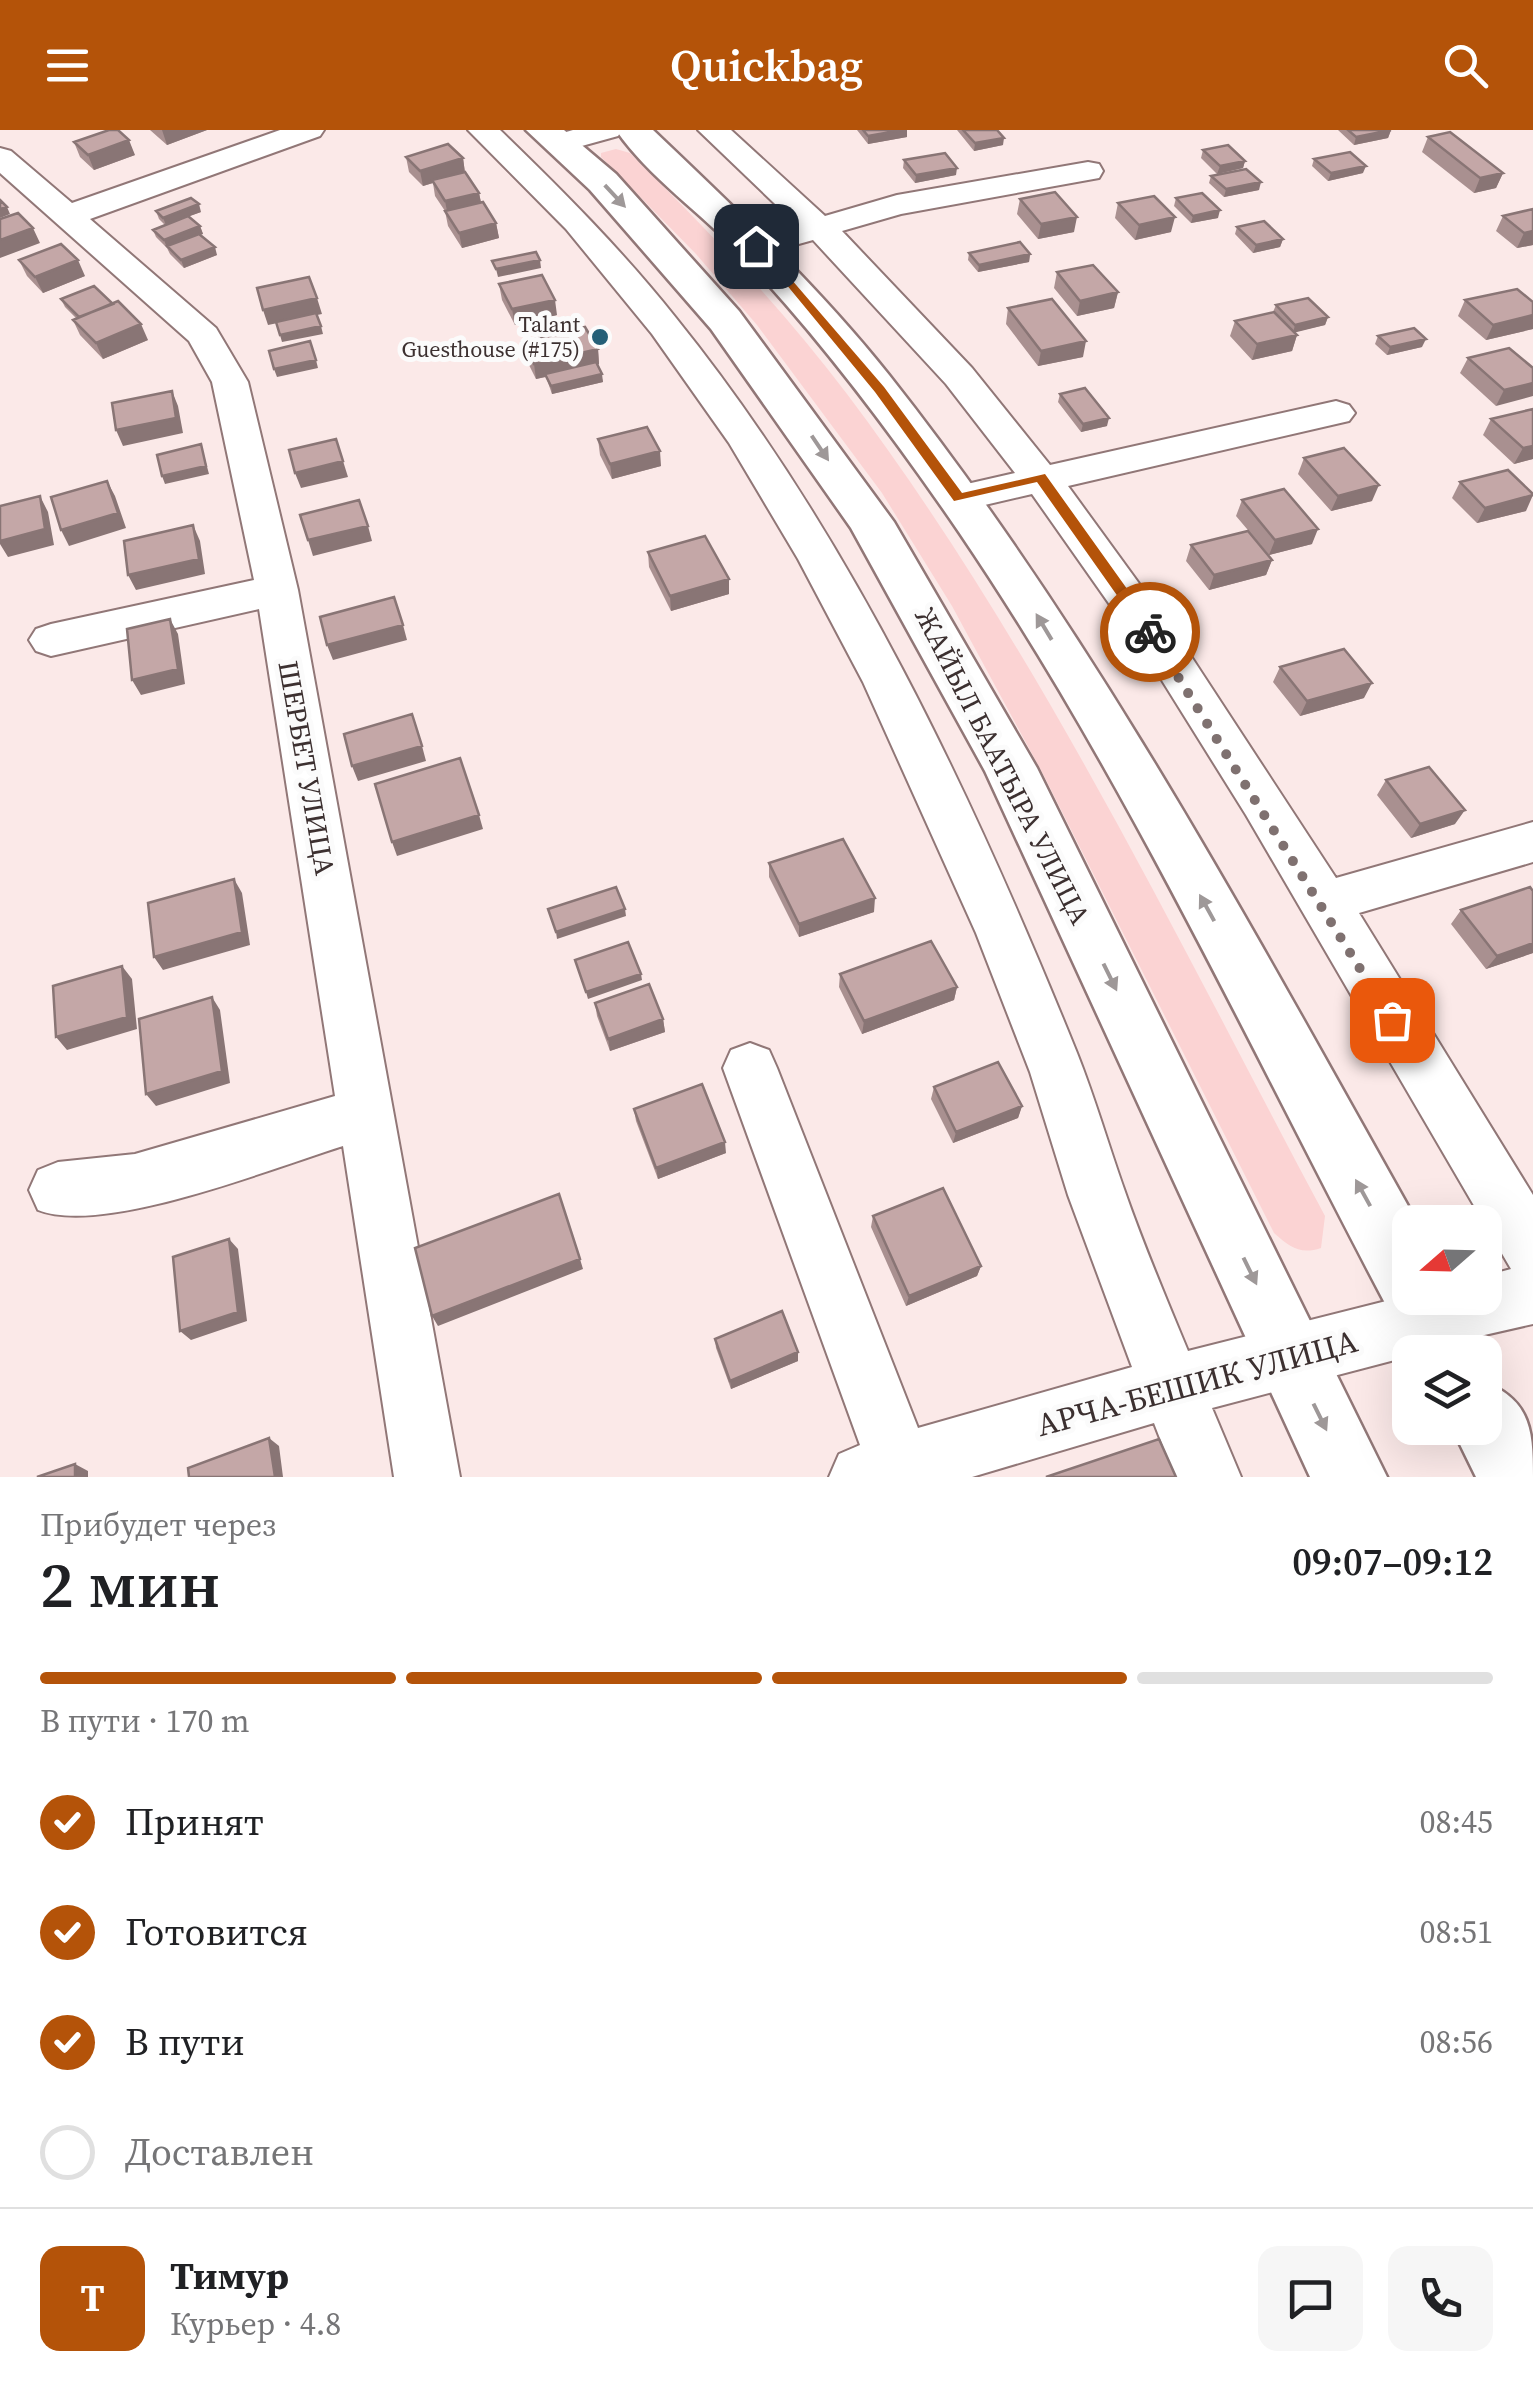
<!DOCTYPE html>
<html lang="ru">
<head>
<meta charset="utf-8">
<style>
	body { margin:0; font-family:"Source Serif 4",serif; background:#f6f6f6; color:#202124; height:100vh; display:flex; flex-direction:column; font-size:38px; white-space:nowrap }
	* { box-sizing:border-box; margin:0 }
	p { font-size:32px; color:#757577 }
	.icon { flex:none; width:55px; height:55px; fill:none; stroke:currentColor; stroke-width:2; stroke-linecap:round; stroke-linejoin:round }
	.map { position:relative; height:1347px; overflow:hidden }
	.panel { display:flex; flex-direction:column; background:#fff; flex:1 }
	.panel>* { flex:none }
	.needle { width:65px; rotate:250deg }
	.buttons { position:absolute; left:1392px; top:1075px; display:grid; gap:20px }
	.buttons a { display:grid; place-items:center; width:110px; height:110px; border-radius:20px; background:#fff; box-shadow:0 10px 40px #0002; font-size:50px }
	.pin { position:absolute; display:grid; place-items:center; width:85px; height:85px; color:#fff; margin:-42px; border-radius:20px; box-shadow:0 5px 15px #0006 }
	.courier { position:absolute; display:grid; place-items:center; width:100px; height:100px; margin:-50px; border:8px solid #b45309; border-radius:50%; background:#fff; color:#222; box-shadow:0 2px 12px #0007 }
	.overview em { font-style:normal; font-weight:600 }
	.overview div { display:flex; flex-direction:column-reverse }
	.overview { display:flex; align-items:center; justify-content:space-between; height:170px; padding:0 40px }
	h1 { font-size:65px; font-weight:600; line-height:75px }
	.bar { display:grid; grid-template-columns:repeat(4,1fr); gap:15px 10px; align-content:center; height:120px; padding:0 40px }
	.bar i { height:12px; border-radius:8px; background:#e0e0e0 }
	.bar .current { background:#b45309 }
	.bar p { grid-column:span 4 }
	.line { display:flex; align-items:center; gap:25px; padding:0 40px; border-top:2px solid #e0e0e0 }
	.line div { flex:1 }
	.round { display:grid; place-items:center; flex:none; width:105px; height:105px; border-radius:20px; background:#f6f6f6 }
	ol { padding:0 40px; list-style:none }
	li { display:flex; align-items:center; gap:30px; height:110px }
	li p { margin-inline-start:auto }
	li .icon { padding:10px; border-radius:50%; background:#b45309; color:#fff; stroke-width:4 }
	li:last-child { color:#757577 }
	li i { width:55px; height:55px; border:5px solid #e0e0e0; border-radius:50% }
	header { display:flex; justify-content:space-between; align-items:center; height:130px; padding:0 40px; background:#b45309; color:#fff; font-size:45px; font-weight:600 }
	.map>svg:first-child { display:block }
	.green { fill:#fbd3d3 }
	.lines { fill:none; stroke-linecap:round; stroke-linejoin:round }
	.minor-casing { stroke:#917777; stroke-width:4 }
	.major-casing { stroke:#917777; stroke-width:5 }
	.minor { fill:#fff; fill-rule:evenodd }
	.major { fill:#fff; fill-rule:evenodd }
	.wall { fill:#a99090 }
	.shaded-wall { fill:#897575 }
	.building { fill:#c4a7a7; stroke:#897575; stroke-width:2.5 }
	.oneway { fill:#9e9898 }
	.route { fill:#b45309 }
	.done { stroke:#7f7170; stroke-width:10; stroke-dasharray:0 18 }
	.poi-dot { fill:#245f77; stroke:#fbfbfb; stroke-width:4 }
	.labels { text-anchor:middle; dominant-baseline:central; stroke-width:10; stroke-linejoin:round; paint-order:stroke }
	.far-poi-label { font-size:22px; fill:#3c3030; stroke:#fbfbfb; text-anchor:end }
	.street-label { font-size:28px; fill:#3c3030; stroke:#fbfbfb }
	.near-street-label { font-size:32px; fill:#3c3030; stroke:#fbfbfb }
</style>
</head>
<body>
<header><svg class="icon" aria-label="menu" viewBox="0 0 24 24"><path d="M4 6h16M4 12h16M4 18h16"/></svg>Quickbag<svg class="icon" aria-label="search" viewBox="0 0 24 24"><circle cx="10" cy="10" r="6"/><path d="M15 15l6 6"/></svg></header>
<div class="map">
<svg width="1533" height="1347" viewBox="0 0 1533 1347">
	<rect width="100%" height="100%" fill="#fbe9e8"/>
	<path class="green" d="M616,19L630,23C707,99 781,177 847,264C1038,518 1176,807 1325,1086L1321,1118C1300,1125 1290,1117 1274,1103L1044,646L952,476L882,363L757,195L696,124L601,27V23Z"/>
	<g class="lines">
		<g class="minor-casing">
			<path id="minor" d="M280,0H324L320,6L90,89L216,198L248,252L298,460L460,1347H394L343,1016C272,1038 104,1106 38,1080L29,1060L38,1040L58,1032L135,1024L335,966L259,479L51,526L36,521L29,510L36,499L51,494L254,450L212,252L189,211L0,43V18L11,21L72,73Z
				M468,0H500C562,60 622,120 676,188C851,405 973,666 1077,923C1095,968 1108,1014 1124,1059C1143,1114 1166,1168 1188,1221L1410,1165L1485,1168V1146L1511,1139L1246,685L1153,536L1032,364L959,381L945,377L939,368L945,359L1015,343L946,254L813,110L756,126L744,123L740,116L744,109L796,94L698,0H731L825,86L897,65L1088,32L1099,34L1103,41L1099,48L901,84L842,101L972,238L1050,335L1336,271L1349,275L1355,283L1349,291L1068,356L1183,514L1336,748L1533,692V732L1359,783L1533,1065V1194L1410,1222V1226L1212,1278L1241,1347H1175L1154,1293L972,1347H829L839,1324L860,1315L723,938L731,920L750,913L769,920L777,938L918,1298L1132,1237L1068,1065L1030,942L976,803L863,552L798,429L729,313L652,204L566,99Z
				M573,0H622L618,6L560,22L545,13L549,7Z"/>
		</g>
		<g class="major-casing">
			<path id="major" d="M526,0H564L616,44L739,181L894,392L1037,638L1387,1347H1310L985,641L851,398L711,199L590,60Z
				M616,0H653C735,78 818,156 889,245C1097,508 1254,802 1417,1092H1410V1168H1459L1486,1222L1485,1224L1411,1222C1264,949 1135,661 959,402C894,307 823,212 744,128C704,85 649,48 616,0Z
				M1485,1252C1531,1271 1533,1301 1533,1347H1476L1452,1298H1485Z"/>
		</g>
		<use href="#minor" class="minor"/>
		<use href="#major" class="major"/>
	</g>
	<path class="wall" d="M150,0H207L167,15Z
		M857,0H907V7L868,14Z
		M957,0H997L1003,15L974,21Z
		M1338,0H1391L1388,8L1354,15Z
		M1428,7L1503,43L1496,58L1474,63L1422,22Z
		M74,12L135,25L94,40L80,27Z
		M1203,20L1245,31L1243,38L1217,44L1201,28Z
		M406,27L463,28L465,43L479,63L481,72L496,93L499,108L462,118L448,96L445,81L435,66L433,53L423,56L409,42Z
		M1314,29L1363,43L1328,51L1312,36Z
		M904,30L956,45L915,53L903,38Z
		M1211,46L1259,60L1224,67L1209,53Z
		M1176,68L1218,88L1191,93L1174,76Z
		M1020,69L1074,102L1038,109L1017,84Z
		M1118,73L1171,102L1135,110L1115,88Z
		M1533,79V115L1517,118L1496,101L1503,86Z
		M156,81L201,82L189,86L200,96L203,104H200L217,125L184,138L170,124L167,118L156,107L153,100L165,95L159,89Z
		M1237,97L1283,109L1280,117L1253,123L1235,104Z
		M969,123L1030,124L1029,132L978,142L968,130Z
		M19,130L85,146L43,163L27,146Z
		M1057,142L1118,162L1114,178L1077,186L1054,158Z
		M499,154L557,185L515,195L502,170Z
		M61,169L148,210L103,229L80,205L73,190L76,188L65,177Z
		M1465,170L1533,172V199L1486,210L1458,186Z
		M1276,175L1328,187L1325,195L1294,202L1297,205L1292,221L1252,230L1230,206L1235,191L1273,182Z
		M1008,178L1083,227L1038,236L1006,194Z
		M1378,206L1422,217L1387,225L1375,214Z
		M522,212L598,219L599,234L598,235L603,252L552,264L546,247L536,249L525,227Z
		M1468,228L1533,238L1496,276L1460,243Z
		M1060,264L1107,296L1081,302L1058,272Z
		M1533,279V329L1514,334L1483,305L1491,289Z
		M598,309L661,336L612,349L600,325Z
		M1304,328L1372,371L1331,381L1298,344Z
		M1460,352L1526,381L1477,393L1452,368Z
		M1242,370L1312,414L1269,425L1236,386Z
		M1191,415L1272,430L1266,445L1209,460L1186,431Z
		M648,422L729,449V464L671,481L649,437Z
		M1280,537L1364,568L1300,586L1273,552Z
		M1386,650L1455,694L1411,708L1377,665Z
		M769,733L874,782L799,807L769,747Z
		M1461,780L1533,823L1486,839L1451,794Z
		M840,844L957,857L954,870L862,904L839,857Z
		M595,873L663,889L665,902L610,921L597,886Z
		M934,957L1022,976L1018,988L953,1013L931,969Z
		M634,979L726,1023L658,1049L636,991Z
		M873,1086L981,1136L977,1146L906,1176L871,1097Z
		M715,1209L798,1231L731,1259L716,1218Z"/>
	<path class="shaded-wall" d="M162,0H207L167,15Z
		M902,0H907V7L868,14V6Z
		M1391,0L1388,8L1354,15L1356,7Z
		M1004,8L1003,15L974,21L975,13Z
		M129,10L135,25L94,40L88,25Z
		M463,28L465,43L423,56L420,41Z
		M1245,31L1243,38L1217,44L1220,36Z
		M1366,36L1363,43L1328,51L1331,43Z
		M957,38L956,45L915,53L916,45Z
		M1503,43L1496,58L1474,63L1480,48Z
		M1261,52L1259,60L1224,67L1226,59Z
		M479,63L482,78L448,86L445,71Z
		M199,74L201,82L166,95L163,88Z
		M7,77L10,84L0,88V79Z
		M1220,80L1218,88L1191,93L1193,86Z
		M1077,87L1074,102L1038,109L1041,94Z
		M1175,87L1171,102L1135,110L1139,95Z
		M496,93L499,108L462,118L459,103Z
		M200,96L203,104L167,118L164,110Z
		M33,98L40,113L0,128V110Z
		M1533,101V115L1517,118L1524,103Z
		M1283,109L1280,117L1253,123L1256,115Z
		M215,117L217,125L184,138L181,130Z
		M1030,124L1029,132L978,142L979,135Z
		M78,130L85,146L43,163L35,147Z
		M540,130L541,138L498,147L496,139Z
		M1118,162L1114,178L1077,186L1080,171Z
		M317,168L322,184L268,195L263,180Z
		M555,170L557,185L515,195L512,179Z
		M1533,185V199L1486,210L1493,195Z
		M1328,187L1325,195L1293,203L1295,195Z
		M141,194L148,210L103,229L96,213Z
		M321,196L323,204L282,212L280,205Z
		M1297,205L1292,221L1252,230L1257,214Z
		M1426,209L1422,217L1387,225L1390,217Z
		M1086,211L1083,227L1038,236L1041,221Z
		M598,219L599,234L536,249L534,234Z
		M316,230L318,238L277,247L274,239Z
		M602,244L603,252L552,264L551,256Z
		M1533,253V266L1496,276L1504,260Z
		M172,261L178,276L183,303L123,316L116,300Z
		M1109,288L1107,296L1081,302L1083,294Z
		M201,314L209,344L165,354L162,346Z
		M1533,316V329L1514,334L1523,318Z
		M660,321L661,336L612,349L610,334Z
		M343,331L348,347L301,358L295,343Z
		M107,351L115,366L126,398L69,416L61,400Z
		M1379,355L1372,371L1331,381L1338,366Z
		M1533,365L1526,381L1477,393L1485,378Z
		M40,366L48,382L54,415L8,427L0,414V411Z
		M193,395L200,411L205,444L136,460L128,445Z
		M368,396L372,411L313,426L308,410Z
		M1318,399L1312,414L1269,425L1275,410Z
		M1272,430L1266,445L1209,460L1214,445Z
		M729,449V464L671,481L670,466Z
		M170,489L178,504L185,554L141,565L132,550Z
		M403,495L407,510L333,530L327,515Z
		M1372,553L1364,568L1300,586L1307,571Z
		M422,616L426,631L358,651L352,636Z
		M1465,680L1455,694L1411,708L1420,694Z
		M479,685L483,699L397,726L392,712Z
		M234,749L242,763L250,815L163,840L154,827Z
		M875,768L874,782L799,807V794Z
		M625,779L626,786L557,809L556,802Z
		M1533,813V823L1486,839L1497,826Z
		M122,836L132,849L137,899L67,920L56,907Z
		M641,844L642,850L588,869L586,862Z
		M957,857L954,870L862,904L864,891Z
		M212,867L220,880L230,953L156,976L146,964Z
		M663,889L665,902L610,921L608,909Z
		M1022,976L1018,988L953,1013L956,1002Z
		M725,1012L726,1023L658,1049L656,1038Z
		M229,1109L238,1119L247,1191L191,1210L180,1201Z
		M580,1129L583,1139L438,1196L432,1186Z
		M981,1136L977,1146L906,1176L909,1166Z
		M798,1222V1231L731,1259L730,1251Z
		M269,1308L279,1316L283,1347H275Z
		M75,1334L88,1341V1347H75Z"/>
	<path class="building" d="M109,0H118L129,10L88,25L74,12Z
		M863,0H902L868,6Z
		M963,0H997L1004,8L975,13Z
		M1348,0H1391L1356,7Z
		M1450,2L1503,43L1480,48L1428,7Z
		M448,14L463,28L420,41L406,27Z
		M1228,15L1245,31L1220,36L1203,20Z
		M1350,22L1366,36L1331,43L1314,29Z
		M945,23L957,38L916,45L904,30Z
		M1246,39L1261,52L1226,59L1211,46Z
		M465,42L479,63L445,71L432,50Z
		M1055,62L1077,87L1041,94L1020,69Z
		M1202,63L1220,80L1193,86L1176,68Z
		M1154,66L1175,87L1139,95L1118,73Z
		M191,68L199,74L163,88L156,81Z
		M0,70L7,77L0,79Z
		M483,72L496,93L459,103L445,81Z
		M1533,79V101L1524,103L1503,86Z
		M18,83L33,98L0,110V89Z
		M188,86L200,96L164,110L153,100Z
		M1264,91L1283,109L1256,115L1237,97Z
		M199,104L215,117L181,130L167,116Z
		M1020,112L1030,124L979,135L969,123Z
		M61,114L78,130L35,147L19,130Z
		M536,122L540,130L496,139L492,131Z
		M1093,135L1118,162L1080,171L1057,142Z
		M542,145L555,170L512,179L499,154Z
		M309,147L317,168L263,180L257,158Z
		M94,156L113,174L79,187L61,169Z
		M1517,159L1533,172V185L1493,195L1465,170Z
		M1308,168L1328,187L1295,195L1276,175Z
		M1052,169L1086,211L1041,221L1008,178Z
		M118,171L141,194L96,213L73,190Z
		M1274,182L1297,205L1257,214L1235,191Z
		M316,183L321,196L280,205L276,192Z
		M585,197L598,219L534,234L522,212Z
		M1414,198L1426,209L1390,217L1378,206Z
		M310,211L316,230L274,239L269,221Z
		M1509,218L1533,238V253L1504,260L1468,228Z
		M596,232L602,244L551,256L545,244Z
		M1085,258L1109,288L1083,294L1060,264Z
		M172,261L176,288L116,300L112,273Z
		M1533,279V316L1523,318L1491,289Z
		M647,297L660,321L610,334L598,309Z
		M336,309L343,331L295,343L289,320Z
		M201,314L206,336L162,346L157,325Z
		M1344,318L1379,355L1338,366L1304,328Z
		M1508,340L1533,364V365L1485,378L1460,352Z
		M107,351L118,383L61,400L51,367Z
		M1284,359L1318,399L1275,410L1242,370Z
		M40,366L45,399L0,411V376Z
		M359,370L368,396L308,410L300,385Z
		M193,395L199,429L128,445L124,411Z
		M1248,401L1272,430L1214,445L1191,415Z
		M705,406L729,449L670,466L648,422Z
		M394,467L403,495L327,515L320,487Z
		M170,489L178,539L132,550L127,499Z
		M1344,519L1372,553L1307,571L1280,537Z
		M412,584L422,616L352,636L344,604Z
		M460,628L479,685L392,712L375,654Z
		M1429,637L1465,680L1420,694L1386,650Z
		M843,709L875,768L799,794L769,733Z
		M234,749L242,802L154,827L148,773Z
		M616,757L625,779L556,802L548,779Z
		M1530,757L1533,761V813L1497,826L1461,780Z
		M931,811L957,857L864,891L840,844Z
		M628,812L641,844L586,862L575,830Z
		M122,836L127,887L56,907L53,856Z
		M649,854L663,889L608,909L595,873Z
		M212,867L222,941L146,964L139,889Z
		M998,932L1022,976L956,1002L934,957Z
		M702,954L725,1012L656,1038L634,979Z
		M943,1058L981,1136L909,1166L873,1086Z
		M559,1064L580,1129L432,1186L415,1118Z
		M229,1109L238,1182L180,1201L173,1127Z
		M782,1181L798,1222L730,1251L715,1209Z
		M269,1308L275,1347H189L188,1338Z
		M1159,1309L1176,1347H1046Z
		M75,1334V1347H37Z"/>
	<defs><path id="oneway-solid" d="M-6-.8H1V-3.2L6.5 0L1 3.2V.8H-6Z" transform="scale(2.5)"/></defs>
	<g class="oneway">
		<use href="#oneway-solid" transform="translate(615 66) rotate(47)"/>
		<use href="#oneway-solid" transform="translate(820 318) rotate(56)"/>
		<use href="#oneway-solid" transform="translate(1044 497) rotate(-121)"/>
		<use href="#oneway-solid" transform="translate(1207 778) rotate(-119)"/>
		<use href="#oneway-solid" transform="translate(1110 847) rotate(64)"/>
		<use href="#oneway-solid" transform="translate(1363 1063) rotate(-119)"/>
		<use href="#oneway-solid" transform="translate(1250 1141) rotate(64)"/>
		<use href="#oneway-solid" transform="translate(1320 1287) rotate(64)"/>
	</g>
	<path class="route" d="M752,113H760L884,257L962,363L1045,344L1155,498V505H1145L1037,352L954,371L875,262Z"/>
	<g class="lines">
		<path class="done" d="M1150,502L1392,890"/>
	</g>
	<circle class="poi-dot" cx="600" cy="207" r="10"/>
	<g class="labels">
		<g class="far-poi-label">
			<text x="580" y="194">Talant<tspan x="580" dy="25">Guesthouse (#175)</tspan></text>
		</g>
		<g class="street-label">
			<text transform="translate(1003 636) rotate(63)">ЖАЙЫЛ БААТЫРА УЛИЦА</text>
			<text transform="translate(307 638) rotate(80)">ШЕРБЕТ УЛИЦА</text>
		</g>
		<g class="near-street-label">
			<text transform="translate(1197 1253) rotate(-15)">АРЧА-БЕШИК УЛИЦА</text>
		</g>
	</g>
</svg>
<div class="buttons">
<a><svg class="needle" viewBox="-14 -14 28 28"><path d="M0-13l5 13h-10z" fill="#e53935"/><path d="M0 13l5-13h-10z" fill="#757577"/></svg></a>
<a><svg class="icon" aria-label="layers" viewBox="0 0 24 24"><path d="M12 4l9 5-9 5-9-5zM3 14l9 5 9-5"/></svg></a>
</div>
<div class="pin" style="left:1392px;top:890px;background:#ea580c"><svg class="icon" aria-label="bag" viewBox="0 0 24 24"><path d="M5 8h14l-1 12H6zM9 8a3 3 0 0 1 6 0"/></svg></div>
<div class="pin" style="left:756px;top:116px;background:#1f2937"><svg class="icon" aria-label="home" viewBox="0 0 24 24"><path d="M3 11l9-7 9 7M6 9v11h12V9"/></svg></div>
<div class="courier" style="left:1150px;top:502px"><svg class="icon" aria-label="bike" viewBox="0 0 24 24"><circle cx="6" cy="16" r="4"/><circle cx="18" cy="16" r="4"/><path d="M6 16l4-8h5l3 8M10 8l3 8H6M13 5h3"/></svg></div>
</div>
<section class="panel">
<div class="overview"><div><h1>2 мин</h1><p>Прибудет через</p></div><em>09:07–09:12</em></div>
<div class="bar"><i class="current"></i><i class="current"></i><i class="current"></i><i></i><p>В пути · 170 m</p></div>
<ol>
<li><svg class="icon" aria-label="check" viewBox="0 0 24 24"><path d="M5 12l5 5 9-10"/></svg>Принят<p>08:45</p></li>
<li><svg class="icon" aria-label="check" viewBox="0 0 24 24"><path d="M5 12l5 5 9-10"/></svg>Готовится<p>08:51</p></li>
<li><svg class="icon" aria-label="check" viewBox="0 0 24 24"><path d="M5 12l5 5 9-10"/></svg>В пути<p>08:56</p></li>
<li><i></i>Доставлен</li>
</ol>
<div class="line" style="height:180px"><b class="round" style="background:#b45309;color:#fff">Т</b><div><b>Тимур</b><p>Курьер · 4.8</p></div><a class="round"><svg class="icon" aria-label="chat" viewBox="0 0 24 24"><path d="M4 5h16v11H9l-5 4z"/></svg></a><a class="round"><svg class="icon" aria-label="phone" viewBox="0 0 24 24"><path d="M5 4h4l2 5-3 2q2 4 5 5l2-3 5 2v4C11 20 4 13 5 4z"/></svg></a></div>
</section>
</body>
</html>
